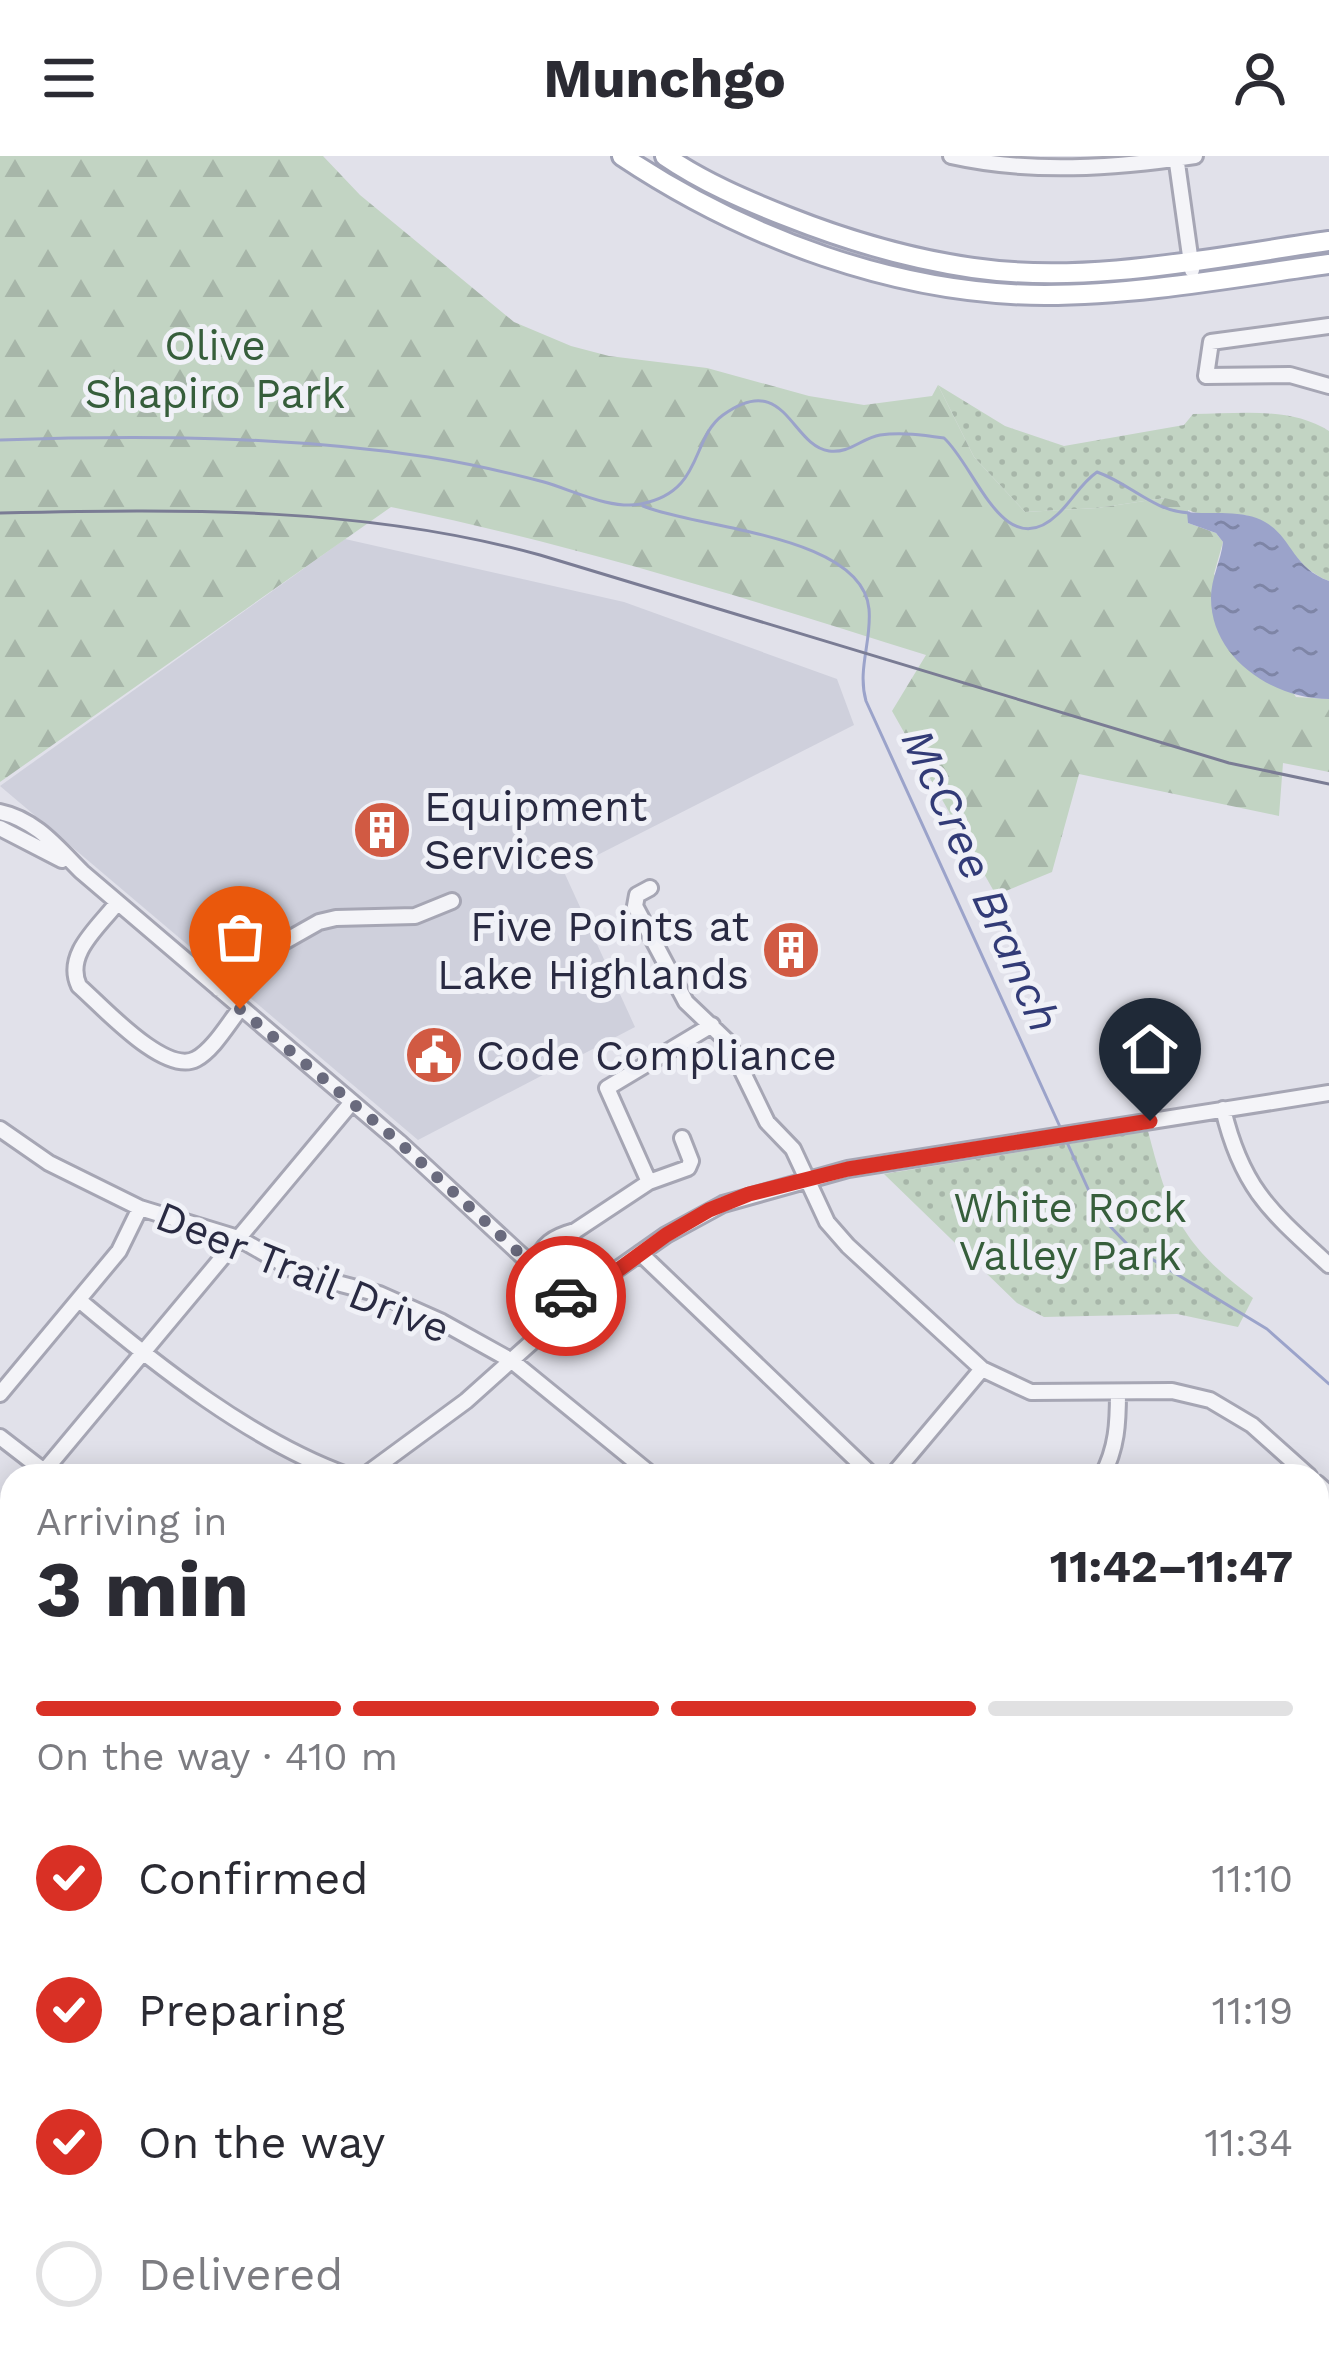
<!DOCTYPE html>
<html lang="en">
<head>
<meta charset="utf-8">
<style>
	body { margin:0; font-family:"Work Sans",sans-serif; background:#f7f7f7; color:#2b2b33; height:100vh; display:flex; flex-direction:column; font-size:45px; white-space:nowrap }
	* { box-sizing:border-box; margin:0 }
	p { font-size:39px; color:#7c7c81 }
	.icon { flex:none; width:66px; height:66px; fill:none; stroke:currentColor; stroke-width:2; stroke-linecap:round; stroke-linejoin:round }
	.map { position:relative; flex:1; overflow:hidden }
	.drawer { position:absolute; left:0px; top:1308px; width:1329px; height:903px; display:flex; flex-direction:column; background:#fff; border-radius:36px 36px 0 0; box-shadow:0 6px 30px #0003 }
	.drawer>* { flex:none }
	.pin { position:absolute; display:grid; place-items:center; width:102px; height:102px; color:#fff; margin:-123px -51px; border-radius:50% 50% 50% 0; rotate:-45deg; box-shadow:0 0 12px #0007 }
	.pin .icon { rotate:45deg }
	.courier { position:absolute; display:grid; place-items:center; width:120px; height:120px; margin:-60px; border:9px solid #d93025; border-radius:50%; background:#fff; color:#222; box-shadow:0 3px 15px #0007 }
	.head em { font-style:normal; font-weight:700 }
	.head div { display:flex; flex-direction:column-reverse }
	.head { display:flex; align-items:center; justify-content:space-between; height:204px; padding:0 36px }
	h1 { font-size:78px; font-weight:700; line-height:90px }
	.bar { display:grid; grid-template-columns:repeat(4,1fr); gap:18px 12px; align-content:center; height:144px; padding:0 36px }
	.bar i { height:15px; border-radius:9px; background:#e1e1e2 }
	.bar .active { background:#d93025 }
	.bar p { grid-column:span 4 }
	ol { padding:0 36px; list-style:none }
	li { display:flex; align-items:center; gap:36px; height:132px }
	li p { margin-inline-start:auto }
	li .icon { padding:12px; border-radius:50%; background:#d93025; color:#fff; stroke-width:4 }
	li:last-child { color:#7c7c81 }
	li i { width:66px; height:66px; border:6px solid #e1e1e2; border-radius:50% }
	header { display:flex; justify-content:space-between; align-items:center; height:156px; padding:0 36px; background:#fff; font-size:54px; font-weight:700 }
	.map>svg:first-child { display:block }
	.built { fill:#cfd0dc }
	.grass { fill:url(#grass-dots) }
	.forest { fill:url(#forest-firs) }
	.water { fill:url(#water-ripples) }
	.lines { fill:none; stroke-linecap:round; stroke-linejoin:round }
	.stream { stroke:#9ba3ca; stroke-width:3 }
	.minor-casing { stroke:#a6a6b4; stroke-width:20 }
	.major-casing { stroke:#a0a2b6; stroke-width:24 }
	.minor { stroke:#f4f4f8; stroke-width:14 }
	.major { stroke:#fff; stroke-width:18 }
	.tram { stroke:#7a7c94; stroke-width:3 }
	.done { stroke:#696a7d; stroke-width:12; stroke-dasharray:0 21.6 }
	.route { stroke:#d93025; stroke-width:15 }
	.labels { text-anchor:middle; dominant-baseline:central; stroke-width:10; stroke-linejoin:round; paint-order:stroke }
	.park-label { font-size:42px; fill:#365e3b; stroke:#f0f1f7 }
	.poi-label { font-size:42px; fill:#292a42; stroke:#f0f1f7; text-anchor:start }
	.street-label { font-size:42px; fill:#292a42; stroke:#f0f1f7 }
	.water-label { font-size:45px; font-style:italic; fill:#323b77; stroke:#f0f1f7 }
</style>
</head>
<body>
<header><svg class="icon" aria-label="menu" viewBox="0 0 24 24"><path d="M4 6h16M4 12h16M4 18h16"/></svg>Munchgo<svg class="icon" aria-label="person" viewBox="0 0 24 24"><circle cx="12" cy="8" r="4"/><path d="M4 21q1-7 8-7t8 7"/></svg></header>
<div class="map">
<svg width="1329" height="2209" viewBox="0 0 1329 2209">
	<defs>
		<pattern id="grass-dots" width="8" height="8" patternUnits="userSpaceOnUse" patternTransform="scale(3)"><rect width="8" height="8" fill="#c2d4c3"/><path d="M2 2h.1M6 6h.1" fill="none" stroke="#a7b6a9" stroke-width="1.8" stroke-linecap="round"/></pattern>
		<pattern id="forest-firs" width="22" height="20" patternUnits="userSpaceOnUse" patternTransform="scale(3)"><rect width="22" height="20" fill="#c2d4c3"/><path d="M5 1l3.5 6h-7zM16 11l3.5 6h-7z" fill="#a7b6a9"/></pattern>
		<pattern id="water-ripples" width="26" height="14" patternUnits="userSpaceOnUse" patternTransform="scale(3)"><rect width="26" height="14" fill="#9ba3ca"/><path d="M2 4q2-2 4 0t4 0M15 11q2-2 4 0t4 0" fill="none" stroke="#7e85a6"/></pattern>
	</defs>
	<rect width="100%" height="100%" fill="#e1e1ea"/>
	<path class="built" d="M345,383L624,446L837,523L854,569L564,716L635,871L418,984L0,630Z
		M1329,1578V1691L1317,1682V1591Z"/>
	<path class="grass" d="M938,229L1005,270L1064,290L1184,269L1193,258C1238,258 1290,250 1329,275V425C1294,412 1284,374 1248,360C1239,357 1229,361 1219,360C1198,360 1183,353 1165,342L1097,352L1025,356L974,301Z
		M1148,975C1170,1060 1182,1088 1253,1142L1238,1171L1177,1158L1044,1161L1017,1147L884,1018Z
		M0,1804L12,1814V2199L6,2209H0Z"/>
	<path class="forest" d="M0,0H323L360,39L514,166L571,190L609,200L707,212L809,240L864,249L932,240L938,229L974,301L1025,356L1097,352L1165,342L1188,348V367L1216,377L1223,386L1214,418L1296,541L1329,543V616L1283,607L1279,660L1079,618L1052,716L996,739L892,555L926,499C749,443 573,388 391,351L0,626Z
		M12,1914V2199H17L9,2209H0V1918Z"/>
	<path class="water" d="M1187,356C1211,359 1244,353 1265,366C1292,381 1292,411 1329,425V543C1274,543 1211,503 1211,442C1211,422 1221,405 1223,386L1216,377L1188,367Z"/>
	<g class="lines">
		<path class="stream" d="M0,284C143,279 286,280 428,301C466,307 506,316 544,326C572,334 611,354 641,348C704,336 690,283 723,259C786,214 790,289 829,295C849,298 862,282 880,279C902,276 923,279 944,282C976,311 1004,410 1058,358C1073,344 1080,328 1097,316C1131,328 1153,355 1189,357
			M643,350C698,373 862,378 869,453C872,485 857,513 866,545L1061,973
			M1065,982L1094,1046L1106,1066L1127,1088L1267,1173L1329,1228"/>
		<g class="minor-casing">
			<path id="minor" d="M951,0C1031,18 1114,12 1195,0
				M1176,0L1192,114
				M1329,170L1211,186L1206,220L1290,219L1329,230
				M0,656C35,663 58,692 82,716L399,986L573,1147
				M0,672L62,704
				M650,732L637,739L635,750L686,846L728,886L767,966L793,993L827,1066L848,1090L982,1213L1031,1236L1172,1235L1210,1244L1252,1269L1309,1320
				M117,747C99,771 64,798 79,830C102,850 165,920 196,903C213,894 228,868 240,853
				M219,833L250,805L319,766L336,762L415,760L452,745
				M1223,953C1242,1033 1271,1056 1329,1109
				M0,973L49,1007L140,1052L238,1082L299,1117L379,1138L442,1166L512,1205L653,1320
				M649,1026L688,1012L691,1005L682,982
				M640,1097L873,1320
				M534,1110L551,1102L575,1075L649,1026L607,932L712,869
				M534,1110C542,1088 553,1081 575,1075
				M79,1144C156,1209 253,1286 349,1320
				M0,1238L119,1095L140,1052
				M0,1281L44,1315
				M40,1320L352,946
				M364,1320L466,1245L599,1126L666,1079L723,1048L848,1013L1329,937
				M892,1320L982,1213
				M1102,1320C1117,1292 1118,1267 1118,1236
				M1317,1327L1329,1338
				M0,1368L12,1353
				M0,1452L12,1462
				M0,1495L12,1478
				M0,1558L12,1568
				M1317,1572L1329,1558
				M0,1664L12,1649
				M1317,1697L1329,1705
				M0,1774L12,1784
				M1317,1802L1329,1788
				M1317,2028L1329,2015
				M1317,2079L1329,2090
				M267,2199L280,2209
				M524,2199L537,2209
				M801,2199L808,2209
				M1232,2199L1244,2209
				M127,2209L135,2199
				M842,2209L857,2199
				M1050,2209L1055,2199"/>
		</g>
		<g class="major-casing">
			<path id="major" d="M622,0C745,82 897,139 1045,139C1140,139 1235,121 1329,108
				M665,0C703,26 745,44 788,61C846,84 911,103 973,112C1090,129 1214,101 1329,85"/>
		</g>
		<use href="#minor" class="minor"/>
		<use href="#major" class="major"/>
		<path class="tram" d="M0,357C183,353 362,350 540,399L1229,607L1329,628"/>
	</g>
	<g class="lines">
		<path class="done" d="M240,853L399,986L566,1140"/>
		<path class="route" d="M566,1140L573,1147L666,1079L709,1054L749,1038L848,1013L1150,965"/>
	</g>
	<defs>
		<g id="building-disc" transform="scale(3)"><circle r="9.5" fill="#d15a43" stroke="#f0f1f7"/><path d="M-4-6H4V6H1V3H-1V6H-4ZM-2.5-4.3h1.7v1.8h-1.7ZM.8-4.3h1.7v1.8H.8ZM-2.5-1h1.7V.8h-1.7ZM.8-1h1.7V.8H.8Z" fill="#fff"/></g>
		<g id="civic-disc" transform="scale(3)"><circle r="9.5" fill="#d15a43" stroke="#f0f1f7"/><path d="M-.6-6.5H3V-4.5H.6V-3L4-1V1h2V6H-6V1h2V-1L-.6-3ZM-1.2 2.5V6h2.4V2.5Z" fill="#fff"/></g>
	</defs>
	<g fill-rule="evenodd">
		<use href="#building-disc" x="382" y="674"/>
		<use href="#building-disc" x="791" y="794"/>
		<use href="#civic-disc" x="434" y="899"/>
	</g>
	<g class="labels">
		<g class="park-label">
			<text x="215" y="189">Olive<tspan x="215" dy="48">Shapiro Park</tspan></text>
			<text x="1070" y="1051">White Rock<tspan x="1070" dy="48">Valley Park</tspan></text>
		</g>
		<g class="poi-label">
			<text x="424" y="650">Equipment<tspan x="424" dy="48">Services</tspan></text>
			<text x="749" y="770" text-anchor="end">Five Points at<tspan x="749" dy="48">Lake Highlands</tspan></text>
			<text x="476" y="899">Code Compliance</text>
		</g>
		<g class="street-label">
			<text transform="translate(303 1116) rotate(22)">Deer Trail Drive</text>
		</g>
		<g class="water-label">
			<text transform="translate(981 724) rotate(66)">McCree Branch</text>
		</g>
	</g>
</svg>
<div class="pin" style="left:240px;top:853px;background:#ea580c"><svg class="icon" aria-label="bag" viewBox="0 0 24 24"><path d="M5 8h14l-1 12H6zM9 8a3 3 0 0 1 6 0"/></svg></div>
<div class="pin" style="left:1150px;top:965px;background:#1f2937"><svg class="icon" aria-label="home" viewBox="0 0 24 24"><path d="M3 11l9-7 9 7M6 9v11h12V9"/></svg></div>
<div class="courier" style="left:566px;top:1140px"><svg class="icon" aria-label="car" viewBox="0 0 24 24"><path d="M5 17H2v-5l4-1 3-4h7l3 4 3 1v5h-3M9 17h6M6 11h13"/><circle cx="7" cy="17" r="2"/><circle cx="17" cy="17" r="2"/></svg></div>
<section class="drawer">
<div class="head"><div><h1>3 min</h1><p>Arriving in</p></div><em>11:42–11:47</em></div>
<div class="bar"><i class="active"></i><i class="active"></i><i class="active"></i><i></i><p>On the way · 410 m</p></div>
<ol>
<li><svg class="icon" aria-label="check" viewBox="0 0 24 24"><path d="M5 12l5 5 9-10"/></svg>Confirmed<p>11:10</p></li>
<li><svg class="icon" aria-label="check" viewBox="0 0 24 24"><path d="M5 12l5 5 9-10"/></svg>Preparing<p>11:19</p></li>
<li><svg class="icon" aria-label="check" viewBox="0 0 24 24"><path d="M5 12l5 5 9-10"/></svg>On the way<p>11:34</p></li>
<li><i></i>Delivered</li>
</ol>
</section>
</div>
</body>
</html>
